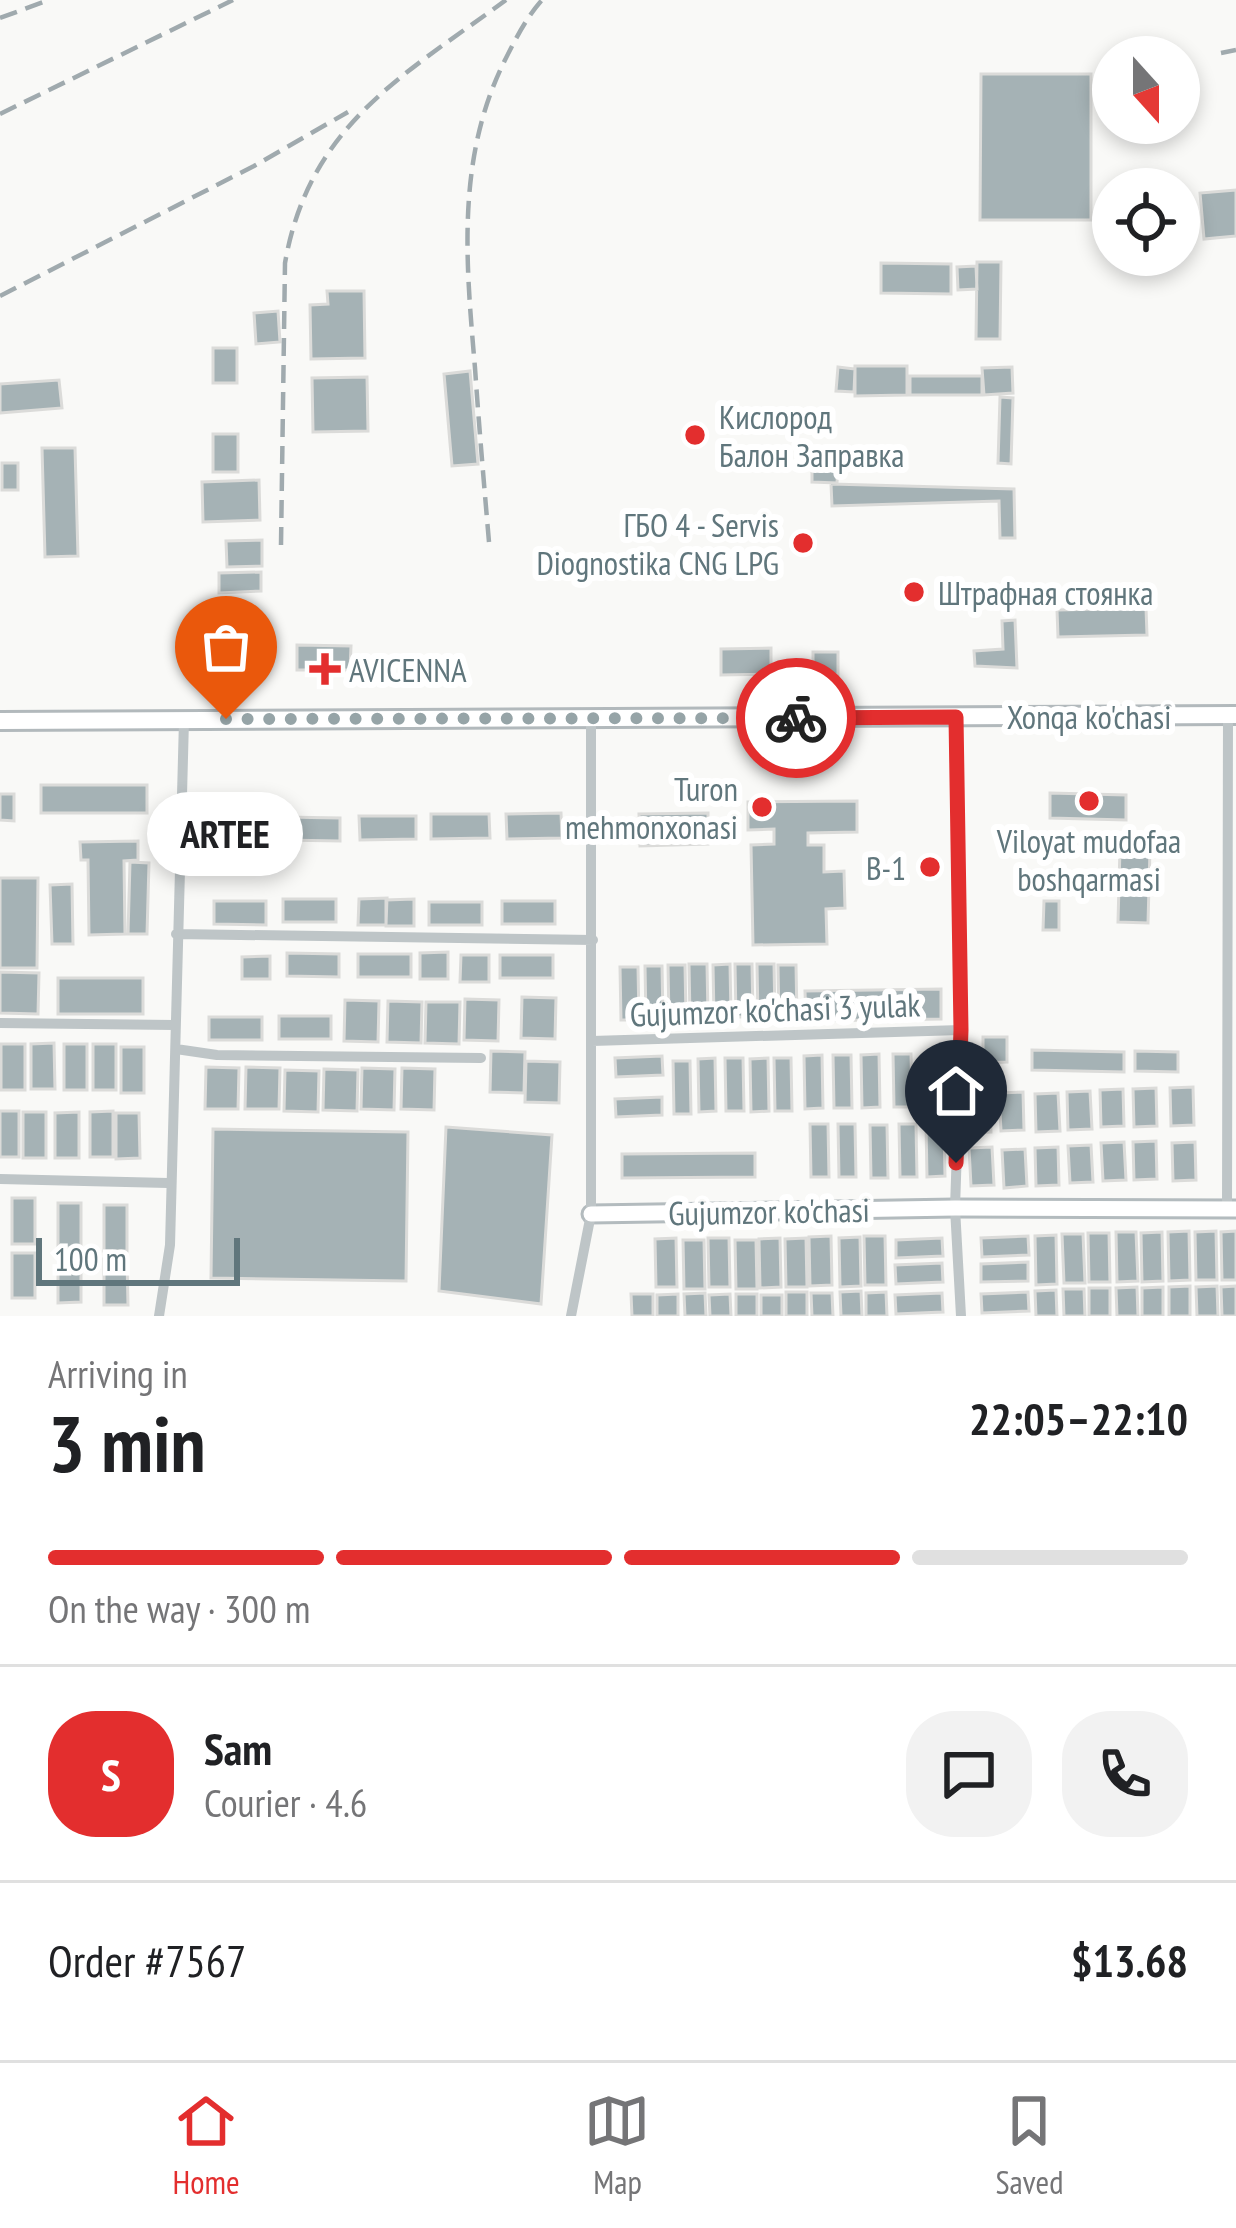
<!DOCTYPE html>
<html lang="en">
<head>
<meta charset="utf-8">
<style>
	body { margin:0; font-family:"PT Sans Narrow",sans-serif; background:#f2f2f2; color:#202124; height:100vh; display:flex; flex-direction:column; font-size:45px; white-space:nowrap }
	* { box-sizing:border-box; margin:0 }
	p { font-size:39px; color:#757577 }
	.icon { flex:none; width:66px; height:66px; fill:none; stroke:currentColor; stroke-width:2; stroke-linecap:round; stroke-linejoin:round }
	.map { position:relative; height:1316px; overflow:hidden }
	.drawer { display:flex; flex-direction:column; background:#fff; flex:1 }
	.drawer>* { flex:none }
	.needle { width:78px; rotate:159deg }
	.controls { position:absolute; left:1092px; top:36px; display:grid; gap:24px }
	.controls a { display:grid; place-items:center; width:108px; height:108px; border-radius:50%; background:#fff; box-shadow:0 6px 18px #0003; font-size:60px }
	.scale { position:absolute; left:36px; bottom:30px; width:204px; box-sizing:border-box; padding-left:12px; border:6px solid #60767c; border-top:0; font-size:33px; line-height:42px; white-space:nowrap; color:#60767c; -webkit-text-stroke:9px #fff; paint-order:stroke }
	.pin { position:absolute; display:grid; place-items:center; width:102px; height:102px; color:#fff; margin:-123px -51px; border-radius:50% 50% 50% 0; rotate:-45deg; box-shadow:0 0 12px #0007 }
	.pin .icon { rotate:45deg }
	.courier { position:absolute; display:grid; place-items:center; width:120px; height:120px; margin:-60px; border:9px solid #e32e2e; border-radius:50%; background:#fff; color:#222; box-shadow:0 3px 15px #0007 }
	.bubble { position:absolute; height:84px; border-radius:42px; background:#fff; box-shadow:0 6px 18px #0003; font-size:39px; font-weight:800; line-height:84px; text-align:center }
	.overview em { font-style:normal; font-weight:800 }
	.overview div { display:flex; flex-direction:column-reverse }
	.overview { display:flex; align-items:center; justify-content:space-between; height:204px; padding:0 48px }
	h1 { font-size:78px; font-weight:800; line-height:90px }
	.bar { display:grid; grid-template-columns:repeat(4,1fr); gap:18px 12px; align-content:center; height:144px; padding:0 48px }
	.bar i { height:15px; border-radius:9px; background:#e0e0e0 }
	.bar .selected { background:#e32e2e }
	.bar p { grid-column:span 4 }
	.line { display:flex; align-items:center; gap:30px; padding:0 48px; border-top:3px solid #e0e0e0 }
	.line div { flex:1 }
	.round { display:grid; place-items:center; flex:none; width:126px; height:126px; border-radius:48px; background:#f2f2f2 }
	.dock { display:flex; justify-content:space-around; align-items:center; height:168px; border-top:3px solid #e0e0e0; background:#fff; font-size:33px; color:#757577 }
	.dock a { display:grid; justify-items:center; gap:6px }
	.dock .selected { color:#e32e2e }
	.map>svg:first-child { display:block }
	.building { fill:#a5b2b5; stroke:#dbdbd9; stroke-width:3 }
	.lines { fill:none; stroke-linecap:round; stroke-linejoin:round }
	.secondary-casing { stroke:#b3bbbe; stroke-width:21 }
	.primary-casing { stroke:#b2b9bc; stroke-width:22 }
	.street { stroke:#bec5c7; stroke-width:10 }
	.secondary { stroke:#fff; stroke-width:15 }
	.primary { stroke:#fff; stroke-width:16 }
	.rail { stroke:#a0aaae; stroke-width:4.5; stroke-dasharray:18 9; stroke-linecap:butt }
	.done { stroke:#96a4a7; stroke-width:12; stroke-dasharray:0 21.6 }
	.route { stroke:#e32e2e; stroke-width:15 }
	.poi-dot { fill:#e32e2e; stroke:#fff; stroke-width:4.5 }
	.labels { text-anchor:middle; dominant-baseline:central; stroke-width:12; stroke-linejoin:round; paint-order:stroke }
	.poi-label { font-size:33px; fill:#60767c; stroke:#fff; text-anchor:start }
	.street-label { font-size:33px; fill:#60767c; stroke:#fff }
</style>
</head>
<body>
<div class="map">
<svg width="1236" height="1316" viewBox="0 0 1236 1316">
	<rect width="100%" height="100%" fill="#f9f9f7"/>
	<path class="building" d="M981,74H1091V220H980Z
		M1236,190V236L1204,239L1200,193Z
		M977,262H1001L1000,339H976Z
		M881,263L951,264V294L881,293Z
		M976,266L977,289L958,290L957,267Z
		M327,291H364L365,358L311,359L310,305L328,304Z
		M278,311L280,342L256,344L254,313Z
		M213,348H237V383H213Z
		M855,366H907V395L855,396Z
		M838,367L855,369L854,392L836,391Z
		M1012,367L1013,393L984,395L982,368Z
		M470,371L478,464L452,466L444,374Z
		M910,376H982V395H910Z
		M367,377L368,431L313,432L312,378Z
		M59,380L62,408L0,413V384Z
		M1000,397L1013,398L1011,464L998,463Z
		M213,434H238V472H213Z
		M42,448H75L78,556L45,557Z
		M2,463H18V490H2Z
		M812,465H838L837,483L812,482Z
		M259,480L260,520L203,522L202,482Z
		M831,484L1014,489L1015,538H1000L999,501L832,506Z
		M262,540V566L227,567L226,541Z
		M261,572V591L219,593V573Z
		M1146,608L1147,635L1058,637L1057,610Z
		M1015,620L1017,668L975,666L974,651L1003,649L1002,621Z
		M262,622L264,662L234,663L233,623Z
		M297,645L351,646L350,670H297Z
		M771,648V674L721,675V649Z
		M813,652H838V675H813Z
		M41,785H147V813H41Z
		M1050,793L1126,795V820L1050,818Z
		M0,794H14V821L0,820Z
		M857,801V832L808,833V845H824V872L844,871L845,908L826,909L827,944L753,945L751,845L774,844V829L748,830V802Z
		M561,813L562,838L507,839L506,814Z
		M708,813V844L640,846L639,814Z
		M431,814H489L490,838L431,839Z
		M359,816H416V839L360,840Z
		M211,817H269V840H210Z
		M283,817L340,818V841L282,840Z
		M138,841V860L124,861L125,934L89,935L88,860H81L80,842Z
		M1120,848L1150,849L1148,923L1118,922Z
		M130,862L149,863L147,934H128Z
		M0,878H38L37,968H0Z
		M72,884L73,944H52L50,885Z
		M387,898L386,925H358L359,899Z
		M283,899H336V922H283Z
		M414,899V926H386V900Z
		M214,901H266V925L214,924Z
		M502,901H555V924H502Z
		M1044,901H1059V930H1043Z
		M429,902H482V925H429Z
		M448,952V979H420V953Z
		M287,953L339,954V977L287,976Z
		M358,954H411V977H358Z
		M461,955H489V982H460Z
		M500,955H553V978H500Z
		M270,956V979H242V957Z
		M689,964H707L708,1017H690Z
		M730,964L731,1017H714L713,965Z
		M735,964H752L753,1017H736Z
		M757,964H774L775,1017H758Z
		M668,965H685L686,1018H669Z
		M778,965H796L797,1018H779Z
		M645,966H662L663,1019H646Z
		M620,967H638L639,1020H621Z
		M0,972L39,973L38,1014L0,1013Z
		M58,978H143V1014H58Z
		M941,989V1019L806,1021L805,991Z
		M522,997L556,998L555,1039L521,1038Z
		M465,999L499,1000L498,1041L464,1040Z
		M345,1000L379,1001L378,1042L344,1041Z
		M388,1001L422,1002L421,1043L387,1042Z
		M426,1002H460L459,1044L425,1043Z
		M279,1016H331V1039H279Z
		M209,1017H262V1040H209Z
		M983,1037H1007V1062L983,1063Z
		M54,1043L55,1089H31V1044Z
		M1,1044H25V1090H1Z
		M64,1044H87V1090H64Z
		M93,1044H116V1090H93Z
		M121,1047H144V1093H121Z
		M1032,1050L1124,1052V1072L1032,1070Z
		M491,1051L525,1052L524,1093L490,1092Z
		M1135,1051L1178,1052V1072L1135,1071Z
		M879,1054L880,1107L862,1108L861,1055Z
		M893,1054H911L912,1107H894Z
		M822,1055L823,1108L805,1109L804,1056Z
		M833,1055H851L852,1108H834Z
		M923,1055H941L942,1108H924Z
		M662,1056L663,1075L616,1077L615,1058Z
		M715,1058L716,1111L699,1112L698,1059Z
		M725,1058H743L744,1111H726Z
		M768,1058L769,1111L751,1112L750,1059Z
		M774,1058H791L792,1111H775Z
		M526,1061L560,1062L559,1103L525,1102Z
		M673,1061H690L691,1114H674Z
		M206,1067L239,1068L238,1109H205Z
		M246,1067L280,1068L279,1109H245Z
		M362,1068L395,1069L394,1110L361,1109Z
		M402,1068L435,1069L434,1110L401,1109Z
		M324,1069L358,1070L357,1111L323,1110Z
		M285,1070L319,1071L318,1112L284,1111Z
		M1193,1087L1194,1125L1171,1126L1170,1088Z
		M1156,1088L1157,1126L1134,1127L1133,1089Z
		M1123,1089L1124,1126L1101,1127L1100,1090Z
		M1090,1091L1092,1129L1068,1130L1067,1092Z
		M1023,1092L1024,1130L1001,1131L999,1093Z
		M1058,1093L1060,1131L1036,1132L1035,1094Z
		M990,1094L991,1132L968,1133L967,1095Z
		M662,1097V1115L616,1117L615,1099Z
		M0,1111H19V1157H0Z
		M113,1111V1157H90V1112Z
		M23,1112H46V1158H23Z
		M79,1112V1158H55V1113Z
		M116,1113H139L140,1158L116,1159Z
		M944,1123L945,1176L927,1177L926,1124Z
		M810,1124H828L829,1177H811Z
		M838,1124H855L856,1177H839Z
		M899,1124H916L917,1177H900Z
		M870,1125H887L888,1178H871Z
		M446,1127L552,1135L541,1304L439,1291Z
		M213,1129L408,1132L406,1281L211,1278Z
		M1156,1141L1157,1179L1134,1180L1133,1142Z
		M1124,1142L1126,1180L1103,1181L1101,1143Z
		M1195,1142L1196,1180L1173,1181L1172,1143Z
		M1091,1145L1093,1182L1070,1183L1068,1146Z
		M992,1147L994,1185L971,1186L969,1148Z
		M1058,1147L1059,1185L1036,1186L1035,1148Z
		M1025,1149L1027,1186L1004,1188L1002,1150Z
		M755,1153V1177L622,1178V1154Z
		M12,1198H35V1244H12Z
		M58,1203H81V1248H58Z
		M104,1205H127V1251H104Z
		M1189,1231L1190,1280L1169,1281L1168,1232Z
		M1216,1231L1217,1280H1196L1195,1232Z
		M1236,1231V1280H1222L1221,1232Z
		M1116,1232H1136L1138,1281L1117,1282Z
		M1162,1232L1163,1281L1142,1282L1141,1233Z
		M1088,1233H1109L1110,1282H1089Z
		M1062,1234H1083L1085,1283H1064Z
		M1056,1235L1057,1284L1036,1285L1035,1236Z
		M831,1236L832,1285L810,1286L809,1237Z
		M864,1236H885L886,1285H865Z
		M1028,1236L1029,1255L982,1257L981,1238Z
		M860,1237L861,1286L840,1287L839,1238Z
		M676,1238L677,1287H656L655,1239Z
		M708,1238H729L730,1287H709Z
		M780,1238L781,1287L760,1288L759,1239Z
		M806,1238L807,1287H786L785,1239Z
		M942,1238L943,1256L896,1258V1240Z
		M683,1240H704L705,1289H684Z
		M735,1240H756L757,1289H736Z
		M12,1253H35V1298H12Z
		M58,1257H81V1302L58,1303Z
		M104,1259H127L128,1305H104Z
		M1028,1262V1281L981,1282V1264Z
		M942,1263L943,1282L896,1284L895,1265Z
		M1190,1286V1316H1169V1287Z
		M1217,1286L1218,1316H1197L1196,1287Z
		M1236,1286V1316H1222L1221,1287Z
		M1137,1287L1138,1316H1117L1116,1288Z
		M1163,1287V1316H1142V1288Z
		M1089,1288H1110V1316H1089Z
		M1063,1289H1084L1085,1316H1064Z
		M1056,1290L1057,1316H1036L1035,1291Z
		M861,1291L862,1316H841L840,1292Z
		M786,1292H807V1316H786Z
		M886,1292L887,1316H866V1293Z
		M1028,1292L1029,1311L982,1313L981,1294Z
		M705,1293L706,1316H685L684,1294Z
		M811,1293H832L833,1316H812Z
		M942,1293L943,1312L896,1314L895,1295Z
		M631,1294H653V1316H632Z
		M678,1294V1316H657V1295Z
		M730,1294L731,1316H710L709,1295Z
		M736,1294H757V1316H736Z
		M761,1295H782V1316H761Z"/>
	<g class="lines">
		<g class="secondary-casing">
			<path id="secondary" d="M591,1214L955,1208L1236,1209"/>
		</g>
		<g class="primary-casing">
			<path id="primary" d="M0,721L1236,715"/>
		</g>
		<path class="street" d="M955,717L961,1030L955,1208L961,1316
			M176,934L593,940
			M0,1023L174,1025
			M592,1041L961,1030
			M176,1049L217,1055L481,1058
			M0,1179L168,1183
			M1227,1209L1228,715
			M159,1316L170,1245L184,720
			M571,1316L591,1214V721"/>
		<use href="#secondary" class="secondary"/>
		<use href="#primary" class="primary"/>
		<path class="rail" d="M0,18L49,0
			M1221,53L1236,50
			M0,114L233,0
			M0,296L254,166L348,112
			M489,542C484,484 479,426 475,368C466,263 456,160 504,62C515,40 526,18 542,0
			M281,545L285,263C309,126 402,76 506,0"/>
	</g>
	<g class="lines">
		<path class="done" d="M226,719L796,718"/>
		<path class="route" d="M796,718L956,717L961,1030L956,1163"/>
	</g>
	<g class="poi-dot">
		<circle cx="695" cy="435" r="12"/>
		<circle cx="803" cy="543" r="12"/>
		<circle cx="914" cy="592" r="12"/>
		<path d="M319 651h12v12h12v12h-12v12h-12v-12h-12v-12h12z"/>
		<circle cx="1089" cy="801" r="12"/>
		<circle cx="762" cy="807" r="12"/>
		<circle cx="930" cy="867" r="12"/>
	</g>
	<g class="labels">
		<g class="poi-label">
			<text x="719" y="416">Кислород<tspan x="719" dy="38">Балон Заправка</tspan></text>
			<text x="779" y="524" text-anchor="end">ГБО 4 - Servis<tspan x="779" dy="38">Diognostika CNG LPG</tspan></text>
			<text x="938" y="592">Штрафная стоянка</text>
			<text x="349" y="669">AVICENNA</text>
			<text x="738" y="788" text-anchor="end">Turon<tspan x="738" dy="38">mehmonxonasi</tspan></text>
			<text x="1089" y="840" text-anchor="middle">Viloyat mudofaa<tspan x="1089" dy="38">boshqarmasi</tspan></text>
			<text x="906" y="867" text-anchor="end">В-1</text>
		</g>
		<g class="street-label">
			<text x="1089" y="716">Xonqa ko'chasi</text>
			<text transform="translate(775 1009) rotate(-2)">Gujumzor ko'chasi 3 yulak</text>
			<text transform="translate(769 1211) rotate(-1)">Gujumzor ko'chasi</text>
		</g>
	</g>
</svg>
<div class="controls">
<a><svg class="needle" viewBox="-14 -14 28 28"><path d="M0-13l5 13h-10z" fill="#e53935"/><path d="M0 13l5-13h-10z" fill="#757577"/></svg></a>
<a><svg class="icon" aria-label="locate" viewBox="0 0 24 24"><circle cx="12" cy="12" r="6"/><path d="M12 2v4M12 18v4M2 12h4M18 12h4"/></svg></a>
</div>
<div class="scale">100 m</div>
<div class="pin" style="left:226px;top:719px;background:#ea580c"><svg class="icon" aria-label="bag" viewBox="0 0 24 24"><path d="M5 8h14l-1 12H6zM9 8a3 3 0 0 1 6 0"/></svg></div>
<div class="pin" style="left:956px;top:1163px;background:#1f2937"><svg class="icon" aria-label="home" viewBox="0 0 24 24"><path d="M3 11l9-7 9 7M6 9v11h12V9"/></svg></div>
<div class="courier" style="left:796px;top:718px"><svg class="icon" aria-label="bike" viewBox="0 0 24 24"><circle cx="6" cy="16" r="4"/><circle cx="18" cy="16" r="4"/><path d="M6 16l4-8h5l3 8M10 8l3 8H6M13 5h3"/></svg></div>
<div class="bubble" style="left:147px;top:792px;width:156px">ARTEE</div>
</div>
<section class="drawer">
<div class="overview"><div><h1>3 min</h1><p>Arriving in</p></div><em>22:05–22:10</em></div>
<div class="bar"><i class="selected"></i><i class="selected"></i><i class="selected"></i><i></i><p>On the way · 300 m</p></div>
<div class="line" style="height:216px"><b class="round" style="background:#e32e2e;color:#fff">S</b><div><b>Sam</b><p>Courier · 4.6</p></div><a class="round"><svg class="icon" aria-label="chat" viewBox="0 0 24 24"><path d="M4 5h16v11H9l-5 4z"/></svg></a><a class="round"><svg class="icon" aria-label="phone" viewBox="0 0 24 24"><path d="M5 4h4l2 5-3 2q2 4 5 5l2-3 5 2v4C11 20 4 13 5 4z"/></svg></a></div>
<div class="line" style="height:156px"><div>Order #7567</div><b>$13.68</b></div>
</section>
<nav class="dock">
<a class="selected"><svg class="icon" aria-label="home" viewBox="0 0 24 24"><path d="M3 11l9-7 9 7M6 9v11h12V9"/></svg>Home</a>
<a><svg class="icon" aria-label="map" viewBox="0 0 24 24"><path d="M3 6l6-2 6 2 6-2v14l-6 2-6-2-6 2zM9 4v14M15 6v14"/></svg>Map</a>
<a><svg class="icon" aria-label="saved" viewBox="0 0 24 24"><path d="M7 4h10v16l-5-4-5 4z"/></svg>Saved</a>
</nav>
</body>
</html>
